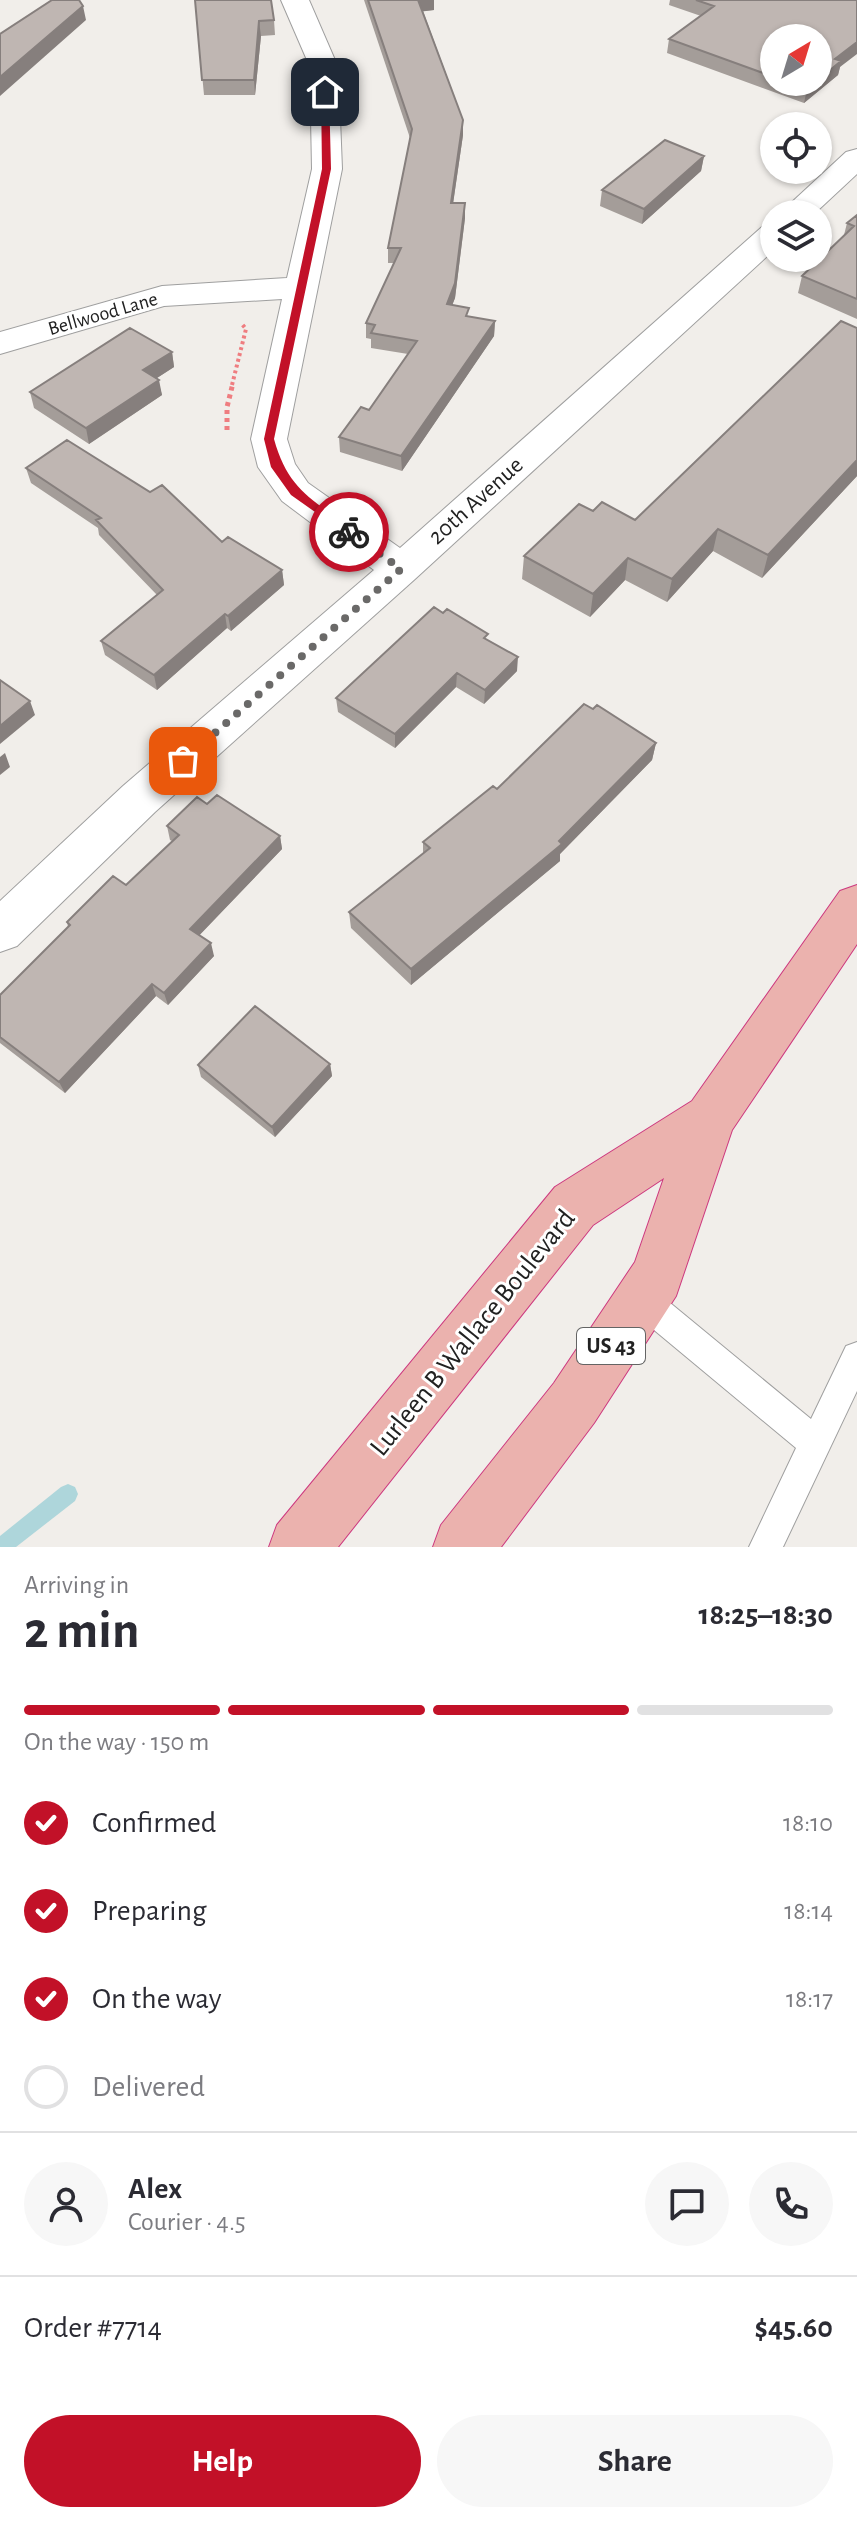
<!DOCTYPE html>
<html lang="en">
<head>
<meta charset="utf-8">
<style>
	body { margin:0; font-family:"Alegreya Sans",sans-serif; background:#f7f7f7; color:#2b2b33; height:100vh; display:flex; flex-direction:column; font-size:30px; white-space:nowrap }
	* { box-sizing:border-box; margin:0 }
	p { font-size:26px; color:#7c7c81 }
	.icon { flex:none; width:44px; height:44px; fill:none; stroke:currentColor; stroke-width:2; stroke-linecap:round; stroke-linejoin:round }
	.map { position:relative; height:1547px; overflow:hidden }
	.details { display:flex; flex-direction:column; background:#fff; flex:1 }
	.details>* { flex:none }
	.needle { width:52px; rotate:38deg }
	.fabs { position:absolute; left:760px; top:24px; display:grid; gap:16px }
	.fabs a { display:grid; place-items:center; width:72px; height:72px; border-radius:50%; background:#fff; box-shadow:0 2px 6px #0004; font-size:40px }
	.pin { position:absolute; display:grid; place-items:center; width:68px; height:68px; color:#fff; margin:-34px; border-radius:16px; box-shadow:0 4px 12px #0006 }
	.courier { position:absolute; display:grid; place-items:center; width:80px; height:80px; margin:-40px; border:6px solid #c21128; border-radius:50%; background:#fff; color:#222; box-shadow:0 2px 10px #0007 }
	.head em { font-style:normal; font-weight:700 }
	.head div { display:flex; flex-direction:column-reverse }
	.head { display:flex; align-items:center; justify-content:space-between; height:136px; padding:0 24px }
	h1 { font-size:52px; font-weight:700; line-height:60px }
	.bar { display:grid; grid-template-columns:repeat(4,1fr); gap:12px 8px; align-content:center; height:96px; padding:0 24px }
	.bar i { height:10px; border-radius:6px; background:#e1e1e2 }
	.bar .current { background:#c21128 }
	.bar p { grid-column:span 4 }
	.line { display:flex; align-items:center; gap:20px; padding:0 24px; border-top:2px solid #e1e1e2 }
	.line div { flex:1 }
	.round { display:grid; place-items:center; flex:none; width:84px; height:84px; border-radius:42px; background:#f7f7f7 }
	ol { padding:0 24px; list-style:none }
	li { display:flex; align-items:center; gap:24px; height:88px }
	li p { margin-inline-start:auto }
	li .icon { padding:8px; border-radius:50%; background:#c21128; color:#fff; stroke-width:4 }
	li:last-child { color:#7c7c81 }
	li i { width:44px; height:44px; border:4px solid #e1e1e2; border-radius:50% }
	.button { display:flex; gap:16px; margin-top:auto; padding:16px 24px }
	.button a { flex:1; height:92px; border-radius:48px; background:#c21128; color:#fff; font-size:32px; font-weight:700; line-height:92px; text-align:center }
	.button a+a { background:#f7f7f7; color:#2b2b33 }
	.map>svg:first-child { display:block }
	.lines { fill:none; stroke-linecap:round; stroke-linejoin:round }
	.stream { fill:#aed6db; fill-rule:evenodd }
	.service-casing { stroke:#9f9f9f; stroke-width:2 }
	.minor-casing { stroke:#9f9f9f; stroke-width:2 }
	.trunk-casing { stroke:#cd387f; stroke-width:2 }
	.path-far1 { stroke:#ef7d80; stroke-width:4; stroke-dasharray:3 3; stroke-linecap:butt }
	.path { stroke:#ef7d80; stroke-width:5; stroke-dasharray:4 4; stroke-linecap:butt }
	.service { fill:#fff; fill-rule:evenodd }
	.minor { fill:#fff; fill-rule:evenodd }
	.trunk { fill:#ebb2ae; fill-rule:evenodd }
	.wall { fill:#a49d99; fill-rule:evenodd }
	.shaded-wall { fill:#867f7d }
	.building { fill:#bfb6b2; stroke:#867f7d; stroke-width:2 }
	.route { fill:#c21128 }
	.done { stroke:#6a6968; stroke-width:8; stroke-dasharray:0 14.4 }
	.labels { text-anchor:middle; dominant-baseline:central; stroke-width:6; stroke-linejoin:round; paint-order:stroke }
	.far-street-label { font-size:20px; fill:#222; stroke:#fff }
	.shield { fill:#fff; stroke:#646464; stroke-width:2 }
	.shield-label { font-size:22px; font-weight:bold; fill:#222 }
	.street-label { font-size:24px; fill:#222; stroke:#fff }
	.near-street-label { font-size:28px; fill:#222; stroke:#fff }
</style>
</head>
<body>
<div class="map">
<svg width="857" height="1547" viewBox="0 0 857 1547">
	<rect width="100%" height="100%" fill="#f1eeea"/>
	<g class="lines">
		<path class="stream" d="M68,1484L75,1487L78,1494L75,1501L16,1547H0V1536L61,1487Z"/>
		<g class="service-casing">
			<path id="service" d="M641,1284L652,1288L811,1419L846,1346L857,1342V1391L783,1547H749L796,1448L630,1310L626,1299L630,1288Z"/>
		</g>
		<g class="minor-casing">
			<path id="minor" d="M281,0H309L338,67L342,169L287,439L295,464L308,483L400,548L763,226L774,223V250L415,579L155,812L17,946L0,952V901L123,786L374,570L282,501L258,467L251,439L282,299L164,306L0,354V332L162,286L287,278L312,169L310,67Z
				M857,149V174L814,214H779L846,152Z"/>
		</g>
		<g class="trunk-casing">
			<path id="trunk" d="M857,885V944L732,1130L676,1296L594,1423L501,1547H433L441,1525L554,1383L635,1262L664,1178L593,1225L338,1547H269L277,1525L555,1187L692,1101L840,891Z"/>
		</g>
		<path class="path-far1" d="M232,385L246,329L242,324"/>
		<path class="path" d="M227,430V407L233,383"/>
		<use href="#service" class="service"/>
		<use href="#minor" class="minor"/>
		<use href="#trunk" class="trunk"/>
	</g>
	<path class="wall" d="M195,0L274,20L275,35L261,36L255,95H204Z
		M364,0H434V10L423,11L463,120V135L453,203H465V218L455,298L452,305L469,317L495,321L494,336L402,471L340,452L339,437L369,410L408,354L371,348V339L366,338V323L394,263H388V248L410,138Z
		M670,0H857L838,75L804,103L667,53L669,39L701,16L669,5ZM774,38L818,82H774Z
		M704,156L701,171L642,224L600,206L602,190Z
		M857,215V319L798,293L802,276L844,235L847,223Z
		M857,328V476L762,578L713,551L667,602L625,580L590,617L522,579L524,556L593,511L635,520Z
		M172,352L174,367L157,378L162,395L89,444L34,408L30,392Z
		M26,468L222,542L282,570L284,585L231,631L227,628L157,690L105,655L101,641L157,595L99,535L98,528L31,483Z
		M488,640L517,671L484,704L456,687L395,748L338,712L336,698Z
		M593,709L656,743L652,760L560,854V861L411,985L351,928L349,912L423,854V842L497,789Z
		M207,804L280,836L282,849L199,935L214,956L168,1005L156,996L65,1093L0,1043V995L68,927L67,922L126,885L172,841L170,840L167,826Z
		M330,1064L332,1076L275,1137L201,1077L198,1065Z"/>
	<path class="shaded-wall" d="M418,0H434V10L418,12Z
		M83,6L86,20L0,96V77Z
		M259,21L261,36L255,95L254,80Z
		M857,42V54L840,67L838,75L804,103L807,89L815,82H818V80L835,59Z
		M463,120V135L451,218V203Z
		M704,156L701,171L642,224L644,209Z
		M465,203V218L455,298L447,319V304Z
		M495,321L494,336L402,471L401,456Z
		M172,352L174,367L146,385L143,370Z
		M159,380L162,395L89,444L86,428Z
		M857,460V476L762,578L768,555Z
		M718,529L713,551L667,602L672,579Z
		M628,558L625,580L590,617L593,594Z
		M282,570L284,585L231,631L228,616Z
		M225,614L227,628L157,690L154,675Z
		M518,657L517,671L484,704L485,690Z
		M457,673L456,687L395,748V734Z
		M30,701L35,715L0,744V726Z
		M656,743L652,760L560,854V861L411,985V969L559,841Z
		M5,753L10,767L0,775V757Z
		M280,836L282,849L193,942L190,929Z
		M211,943L214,956L168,1005L164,993Z
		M152,984L156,996L65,1093L59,1082Z
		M330,1064L332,1076L275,1137L272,1127Z"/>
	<path class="building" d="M52,0H79L83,6L0,77V34Z
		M195,0H271L274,20L259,21L254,80H202Z
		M368,0H418L463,120L451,203H465L455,283L447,304L469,308L466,316L495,321L401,456L339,437L361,407L369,410L417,341L371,333L375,325L366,323L401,248H388L412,129Z
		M696,0H857V42L835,59L841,61L818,80V38H774V77L669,39L714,6Z
		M788,82H815L807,89Z
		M665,140L704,156L644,209L602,190Z
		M857,215V299L802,276L854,226L847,223Z
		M841,321L857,328V460L768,555L718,529L672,579L628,558L593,594L524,556L579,504L593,511L602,502L635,520Z
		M130,328L172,352L143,370L159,380L86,428L30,392Z
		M67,440L150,492L162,485L222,542L228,537L282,570L228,616L225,614L154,675L101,641L163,590L96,520L101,518L26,468Z
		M434,607L443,613L447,609L488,634L484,638L518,657L485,690L457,673L395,734L336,698Z
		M0,680L30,701L0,726Z
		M584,704L593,709L597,705L656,743L559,841L562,844L411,969L349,912L430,848L423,842L493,786L497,789Z
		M217,795L280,836L190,929L211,943L164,993L152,984L59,1082L0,1037V995L70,925L67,922L113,876L126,885L179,835L167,826L197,797L207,804Z
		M255,1006L330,1064L272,1127L198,1065Z"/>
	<path class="route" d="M325,90L329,92L331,169L274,439C288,490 313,500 353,529L355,532L349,536L291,495L271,467L264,439L322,169L321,92Z"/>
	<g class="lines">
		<path class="done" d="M183,761L401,569L349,532"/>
	</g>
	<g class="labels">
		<g class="far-street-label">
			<text transform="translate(103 314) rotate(-16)">Bellwood Lane</text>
		</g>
		<rect class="shield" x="577" y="1328" width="68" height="36" rx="6"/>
		<g class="shield-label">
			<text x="611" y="1346">US 43</text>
		</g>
		<g class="street-label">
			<text transform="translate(476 501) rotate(-42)">20th Avenue</text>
		</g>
		<g class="near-street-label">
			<text transform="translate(473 1333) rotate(-51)">Lurleen B Wallace Boulevard</text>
		</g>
	</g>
</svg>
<div class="fabs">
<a><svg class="needle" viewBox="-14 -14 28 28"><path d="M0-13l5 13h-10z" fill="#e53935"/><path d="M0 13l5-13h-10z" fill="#7c7c81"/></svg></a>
<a><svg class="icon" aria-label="locate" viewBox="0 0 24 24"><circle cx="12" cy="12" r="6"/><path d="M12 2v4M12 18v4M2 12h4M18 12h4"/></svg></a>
<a><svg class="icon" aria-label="layers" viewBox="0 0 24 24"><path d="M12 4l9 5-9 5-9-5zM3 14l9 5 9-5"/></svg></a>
</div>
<div class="pin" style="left:183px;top:761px;background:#ea580c"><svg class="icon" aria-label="bag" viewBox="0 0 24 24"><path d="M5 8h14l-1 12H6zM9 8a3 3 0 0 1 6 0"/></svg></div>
<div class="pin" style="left:325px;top:92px;background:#1f2937"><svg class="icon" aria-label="home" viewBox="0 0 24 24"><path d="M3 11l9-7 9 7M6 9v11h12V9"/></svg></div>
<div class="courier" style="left:349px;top:532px"><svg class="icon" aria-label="bike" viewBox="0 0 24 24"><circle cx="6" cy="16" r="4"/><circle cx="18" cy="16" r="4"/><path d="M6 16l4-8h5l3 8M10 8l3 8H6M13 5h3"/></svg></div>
</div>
<section class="details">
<div class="head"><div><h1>2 min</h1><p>Arriving in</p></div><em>18:25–18:30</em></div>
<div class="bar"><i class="current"></i><i class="current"></i><i class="current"></i><i></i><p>On the way · 150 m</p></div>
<ol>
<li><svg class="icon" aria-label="check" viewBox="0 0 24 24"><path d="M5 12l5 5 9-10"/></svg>Confirmed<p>18:10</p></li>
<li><svg class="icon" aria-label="check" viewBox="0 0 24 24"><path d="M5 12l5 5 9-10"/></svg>Preparing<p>18:14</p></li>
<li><svg class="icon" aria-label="check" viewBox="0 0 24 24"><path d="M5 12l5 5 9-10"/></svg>On the way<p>18:17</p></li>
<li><i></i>Delivered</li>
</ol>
<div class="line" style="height:144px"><a class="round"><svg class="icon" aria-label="person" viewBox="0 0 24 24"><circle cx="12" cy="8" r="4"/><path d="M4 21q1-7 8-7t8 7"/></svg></a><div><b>Alex</b><p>Courier · 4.5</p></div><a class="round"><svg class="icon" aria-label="chat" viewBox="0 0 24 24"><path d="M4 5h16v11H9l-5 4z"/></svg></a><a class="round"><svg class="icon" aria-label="phone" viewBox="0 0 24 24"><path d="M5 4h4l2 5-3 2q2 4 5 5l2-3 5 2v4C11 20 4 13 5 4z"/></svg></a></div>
<div class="line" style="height:104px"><div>Order #7714</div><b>$45.60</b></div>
<div class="button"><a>Help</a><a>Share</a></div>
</section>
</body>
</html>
